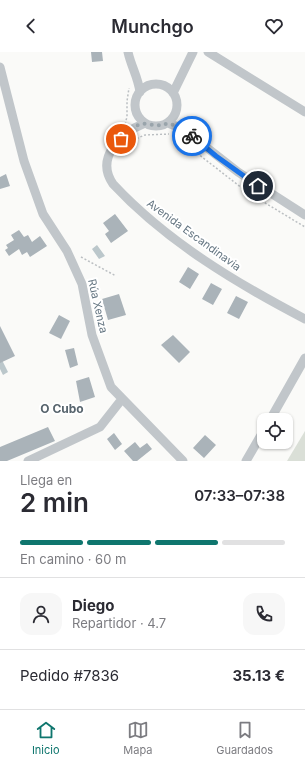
<!DOCTYPE html>
<html lang="es">
<head>
<meta charset="utf-8">
<style>
	body { margin:0; font-family:Inter,sans-serif; background:#f7f7f7; color:#2b2b33; height:100vh; display:flex; flex-direction:column; font-size:15px; white-space:nowrap }
	* { box-sizing:border-box; margin:0 }
	p { font-size:13px; color:#7c7c81 }
	.icon { flex:none; width:22px; height:22px; fill:none; stroke:currentColor; stroke-width:2; stroke-linecap:round; stroke-linejoin:round }
	.map { position:relative; height:409px; overflow:hidden }
	.side { display:flex; flex-direction:column; background:#fff; flex:1 }
	.side>* { flex:none }
	.buttons { position:absolute; left:257px; top:361px; display:grid; gap:8px }
	.buttons a { display:grid; place-items:center; width:36px; height:36px; border-radius:8px; background:#fff; box-shadow:0 1px 3px #0004; font-size:20px }
	.pin { position:absolute; display:grid; place-items:center; width:34px; height:34px; color:#fff; margin:-17px; border:2px solid #fff; border-radius:50%; box-shadow:0 1px 4px #0007 }
	.courier { position:absolute; display:grid; place-items:center; width:40px; height:40px; margin:-20px; border:3px solid #1a73e8; border-radius:50%; background:#fff; color:#222; box-shadow:0 1px 5px #0007 }
	.overview em { font-style:normal; font-weight:600 }
	.overview div { display:flex; flex-direction:column-reverse }
	.overview { display:flex; align-items:center; justify-content:space-between; height:68px; padding:0 20px }
	h1 { font-size:26px; font-weight:600; line-height:30px }
	.bar { display:grid; grid-template-columns:repeat(4,1fr); gap:6px 4px; align-content:center; height:48px; padding:0 20px }
	.bar i { height:5px; border-radius:3px; background:#e1e1e2 }
	.bar .selected { background:#0f766e }
	.bar p { grid-column:span 4 }
	.line { display:flex; align-items:center; gap:10px; padding:0 20px; border-top:1px solid #e1e1e2 }
	.line div { flex:1 }
	.round { display:grid; place-items:center; flex:none; width:42px; height:42px; border-radius:12px; background:#f7f7f7 }
	header { display:flex; justify-content:space-between; align-items:center; height:52px; padding:0 20px; background:#fff; font-size:18px; font-weight:600 }
	.tabs { display:flex; justify-content:space-around; align-items:center; height:56px; border-top:1px solid #e1e1e2; background:#fff; font-size:11px; color:#7c7c81 }
	.tabs a { display:grid; justify-items:center; gap:2px }
	.tabs .selected { color:#0f766e }
	.map>svg:first-child { display:block }
	.green { fill:#dadfd7 }
	.water { fill:#bbc7cb }
	.building { fill:#aab3b9 }
	.lines { fill:none; stroke-linecap:round; stroke-linejoin:round }
	.path { stroke:#bbbfc2; stroke-width:1.5; stroke-dasharray:2 2; stroke-linecap:butt }
	.minor { stroke:#c1c6ca; stroke-width:9 }
	.done { stroke:#99a4ab; stroke-width:4; stroke-dasharray:0 7.2 }
	.route { stroke:#1a73e8; stroke-width:5 }
	.labels { text-anchor:middle; dominant-baseline:central; stroke-width:4; stroke-linejoin:round; paint-order:stroke }
	.street-label { font-size:11px; fill:#657682; stroke:#fff }
	.neighbourhood-label { font-size:12px; font-weight:bold; fill:#57646d; stroke:#fff }
</style>
</head>
<body>
<header><svg class="icon" aria-label="back" viewBox="0 0 24 24"><path d="M15 5l-7 7 7 7"/></svg>Munchgo<svg class="icon" aria-label="heart" viewBox="0 0 24 24"><path d="M12 20l-8-8c-3-5 5-10 8-4 3-6 11-1 8 4z"/></svg></header>
<div class="map">
<svg width="305" height="409" viewBox="0 0 305 409">
	<rect width="100%" height="100%" fill="#fafaf8"/>
	<path class="green" d="M305,379V409H287Z"/>
	<path class="water" d="M97,193L105,204L99,207L92,197Z
		M0,304L8,320L3,323L0,317Z"/>
	<path class="building" d="M91,0H102L103,9L92,10Z
		M6,122L10,134L0,137V125Z
		M115,162L128,179L111,191L105,182L109,179L103,171Z
		M19,178L24,185L28,183L32,190L40,184L47,194L30,205L27,200L22,203L19,197L9,204L5,198L8,196L6,193L14,188L11,183Z
		M188,215L199,222L190,237L179,230Z
		M211,231L222,237L213,253L202,247Z
		M119,242L126,263L108,268L102,247Z
		M236,244L248,250L239,267L227,261Z
		M59,263L70,269L61,287L49,281Z
		M0,274L15,304L0,311Z
		M173,283L190,300L179,311L161,293Z
		M74,296L78,313L70,316L65,298Z
		M89,325L95,345L80,350L76,329Z
		M48,375L55,389L7,409H0V395Z
		M114,381L122,392L115,398L107,387Z
		M205,383L216,393L204,406L193,396Z
		M135,390L140,396L147,391L152,397L137,409H133L124,399Z"/>
	<g class="lines">
		<path class="path" d="M125,72L127,65V49L129,36
			M175,84L247,140L305,175
			M133,88L145,83L169,82
			M81,205L116,224"/>
		<path class="minor" d="M128,0C131,14 138,25 140,40
			M208,0L305,60
			M0,15L24,109L43,162L67,199L82,232L92,283L111,335L183,409
			M135 53a21 21 0 1 1 42 0a21 21 0 1 1-42 0Z
			M173,41L193,0
			M145,71C120,81 95,106 113,132C166,189 236,231 305,267
			M168,71L183,77L238,120L305,163
			M270,368L305,306
			M28,409L100,375L122,347
			M246,409L264,378"/>
	</g>
	<g class="lines">
		<path class="done" d="M121,87C127,81 137,70 146,72C155,73 159,75 168,71L183,77L192,84"/>
		<path class="route" d="M192,84L216,104L258,134"/>
	</g>
	<g class="labels">
		<g class="street-label">
			<text transform="translate(194 183) rotate(36)">Avenida Escandinavia</text>
			<text transform="translate(98 254) rotate(77)">Rúa Xenza</text>
		</g>
		<g class="neighbourhood-label">
			<text x="62" y="356">O Cubo</text>
		</g>
	</g>
</svg>
<div class="buttons">
<a><svg class="icon" aria-label="locate" viewBox="0 0 24 24"><circle cx="12" cy="12" r="6"/><path d="M12 2v4M12 18v4M2 12h4M18 12h4"/></svg></a>
</div>
<div class="pin" style="left:121px;top:87px;background:#ea580c"><svg class="icon" aria-label="bag" viewBox="0 0 24 24"><path d="M5 8h14l-1 12H6zM9 8a3 3 0 0 1 6 0"/></svg></div>
<div class="pin" style="left:258px;top:134px;background:#1f2937"><svg class="icon" aria-label="home" viewBox="0 0 24 24"><path d="M3 11l9-7 9 7M6 9v11h12V9"/></svg></div>
<div class="courier" style="left:192px;top:84px"><svg class="icon" aria-label="bike" viewBox="0 0 24 24"><circle cx="6" cy="16" r="4"/><circle cx="18" cy="16" r="4"/><path d="M6 16l4-8h5l3 8M10 8l3 8H6M13 5h3"/></svg></div>
</div>
<section class="side">
<div class="overview"><div><h1>2 min</h1><p>Llega en</p></div><em>07:33–07:38</em></div>
<div class="bar"><i class="selected"></i><i class="selected"></i><i class="selected"></i><i></i><p>En camino · 60 m</p></div>
<div class="line" style="height:72px"><a class="round"><svg class="icon" aria-label="person" viewBox="0 0 24 24"><circle cx="12" cy="8" r="4"/><path d="M4 21q1-7 8-7t8 7"/></svg></a><div><b>Diego</b><p>Repartidor · 4.7</p></div><a class="round"><svg class="icon" aria-label="phone" viewBox="0 0 24 24"><path d="M5 4h4l2 5-3 2q2 4 5 5l2-3 5 2v4C11 20 4 13 5 4z"/></svg></a></div>
<div class="line" style="height:52px"><div>Pedido #7836</div><b>35.13 €</b></div>
</section>
<nav class="tabs">
<a class="selected"><svg class="icon" aria-label="home" viewBox="0 0 24 24"><path d="M3 11l9-7 9 7M6 9v11h12V9"/></svg>Inicio</a>
<a><svg class="icon" aria-label="map" viewBox="0 0 24 24"><path d="M3 6l6-2 6 2 6-2v14l-6 2-6-2-6 2zM9 4v14M15 6v14"/></svg>Mapa</a>
<a><svg class="icon" aria-label="saved" viewBox="0 0 24 24"><path d="M7 4h10v16l-5-4-5 4z"/></svg>Guardados</a>
</nav>
</body>
</html>
